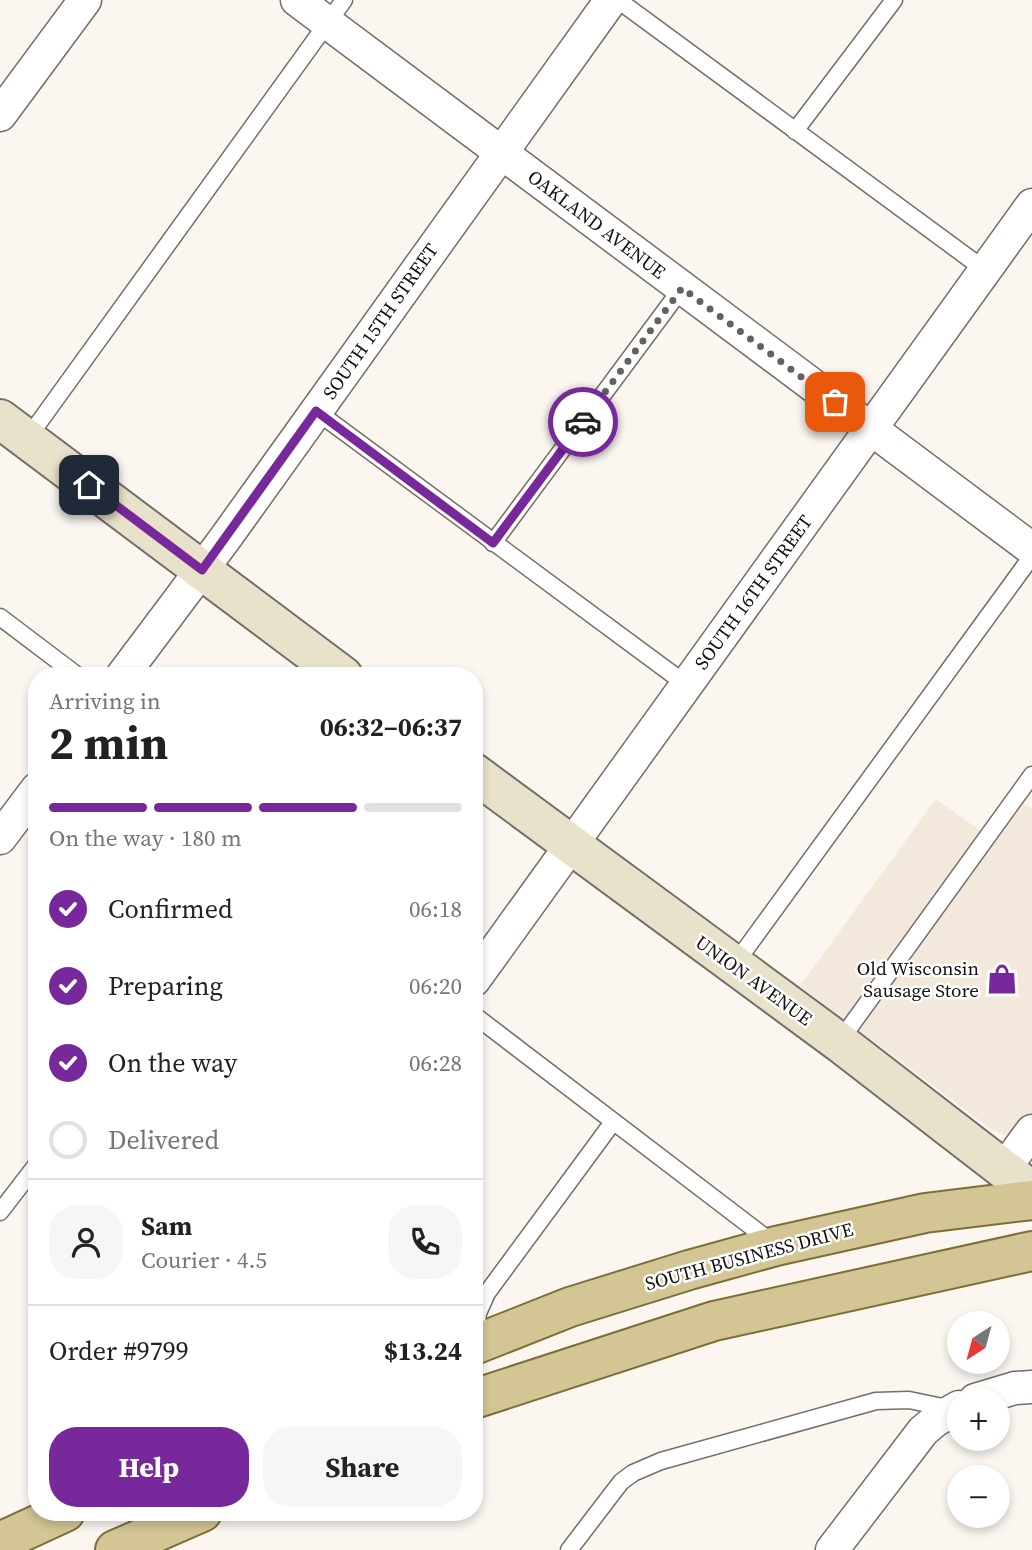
<!DOCTYPE html>
<html lang="en">
<head>
<meta charset="utf-8">
<style>
	body { margin:0; font-family:"Source Serif 4",serif; background:#f6f6f6; color:#222; height:100vh; display:flex; flex-direction:column; font-size:26px; white-space:nowrap }
	* { box-sizing:border-box; margin:0 }
	p { font-size:23px; color:#767676 }
	.icon { flex:none; width:38px; height:38px; fill:none; stroke:currentColor; stroke-width:2; stroke-linecap:round; stroke-linejoin:round }
	.map { position:relative; flex:1; overflow:hidden }
	.side { position:absolute; left:28px; top:667px; width:455px; height:854px; display:flex; flex-direction:column; background:#fff; border-radius:28px; box-shadow:0 4px 10px #0003 }
	.side>* { flex:none }
	.needle { width:46px; rotate:216deg }
	.buttons { position:absolute; left:947px; top:1311px; display:grid; gap:14px }
	.buttons a { display:grid; place-items:center; width:63px; height:63px; border-radius:50%; background:#fff; box-shadow:0 4px 10px #0003; font-size:35px }
	.pin { position:absolute; display:grid; place-items:center; width:60px; height:60px; color:#fff; margin:-30px; border-radius:14px; box-shadow:0 4px 10px #0006 }
	.courier { position:absolute; display:grid; place-items:center; width:70px; height:70px; margin:-35px; border:5px solid #77299b; border-radius:50%; background:#fff; color:#222; box-shadow:0 2px 9px #0007 }
	.head em { font-style:normal; font-weight:700 }
	.head div { display:flex; flex-direction:column-reverse }
	.head { display:flex; align-items:center; justify-content:space-between; height:119px; padding:0 21px }
	h1 { font-size:46px; font-weight:700; line-height:52px }
	.bar { display:grid; grid-template-columns:repeat(4,1fr); gap:10px 7px; align-content:center; height:84px; padding:0 21px }
	.bar i { height:9px; border-radius:5px; background:#e0e0e0 }
	.bar .current { background:#77299b }
	.bar p { grid-column:span 4 }
	.line { display:flex; align-items:center; gap:18px; padding:0 21px; border-top:2px solid #e0e0e0 }
	.line div { flex:1 }
	.round { display:grid; place-items:center; flex:none; width:74px; height:74px; border-radius:28px; background:#f6f6f6 }
	ol { padding:0 21px; list-style:none }
	li { display:flex; align-items:center; gap:21px; height:77px }
	li p { margin-inline-start:auto }
	li .icon { padding:7px; border-radius:50%; background:#77299b; color:#fff; stroke-width:4 }
	li:last-child { color:#767676 }
	li i { width:38px; height:38px; border:4px solid #e0e0e0; border-radius:50% }
	.primary-button { display:flex; gap:14px; margin-top:auto; padding:14px 21px }
	.primary-button a { flex:1; height:80px; border-radius:28px; background:#77299b; color:#fff; font-size:28px; font-weight:700; line-height:80px; text-align:center }
	.primary-button a+a { background:#f6f6f6; color:#222 }
	.map>svg:first-child { display:block }
	.built { fill:#f3e8dc }
	.lines { fill:none; stroke-linecap:round; stroke-linejoin:round }
	.lane-casing { stroke:#736e69; stroke-width:19 }
	.street-casing { stroke:#736e69; stroke-width:35 }
	.secondary-casing { stroke:#736e69; stroke-width:42 }
	.primary-casing { stroke:#7d6e38; stroke-width:42 }
	.lane { stroke:#fff; stroke-width:16 }
	.street { stroke:#fff; stroke-width:32 }
	.secondary { stroke:#e9e2ca; stroke-width:38 }
	.primary { stroke:#d3c594; stroke-width:38 }
	.done { stroke:#65625e; stroke-width:7; stroke-dasharray:0 12.6 }
	.route { stroke:#77299b; stroke-width:9 }
	.labels { text-anchor:middle; dominant-baseline:central; stroke-width:5; stroke-linejoin:round; paint-order:stroke }
	.street-label { font-size:19px; fill:#141210; stroke:#fff }
	.poi-label { font-size:19px; fill:#141210; stroke:#fff; text-anchor:end }
</style>
</head>
<body>
<div class="map">
<svg width="1032" height="1550" viewBox="0 0 1032 1550">
	<rect width="100%" height="100%" fill="#fbf6f0"/>
	<path class="built" d="M936,799L996,842L1024,803L1032,809V1148L991,1129L800,986Z"/>
	<g class="lines">
		<g class="lane-casing">
			<path id="lane" d="M618,0L985,270
				M795,131L894,0
				M316,411L687,685
				M27,439L344,0
				M493,543L682,288
				M0,617L78,676
				M734,965L1032,556
				M474,1015L774,1244
				M839,1042L1032,775
				M0,1212L37,1164
				M474,1345L478,1313L487,1293L613,1122
				M569,1550L621,1482L633,1473L661,1461L876,1401L909,1400L952,1409"/>
		</g>
		<g class="street-casing">
			<path id="street" d="M297,0L1032,549
				M0,115L85,0
				M122,676L224,540L611,0
				M0,838L37,789
				M474,980L1032,205
				M1004,1169L1032,1131
				M975,1400L1015,1388L1032,1387
				M832,1550L923,1431L936,1420L959,1407"/>
		</g>
		<g class="secondary-casing">
			<path id="secondary" d="M0,419L343,676
				M474,773L839,1042L1032,1191"/>
		</g>
		<g class="primary-casing">
			<path id="primary" d="M474,1345L570,1307L689,1270L776,1246L925,1213L1032,1200
				M474,1399L714,1321L1032,1251
				M0,1542L65,1512
				M115,1550L202,1512"/>
		</g>
		<use href="#lane" class="lane"/>
		<use href="#street" class="street"/>
		<use href="#secondary" class="secondary"/>
		<use href="#primary" class="primary"/>
	</g>
	<g class="lines">
		<path class="done" d="M583,422L682,288L835,402"/>
		<path class="route" d="M89,485L202,570L316,411L493,543L583,422"/>
	</g>
	<defs>
		<g id="shop-bare" transform="scale(2.415)"><path d="M-5-2.5h2.3a2.7 3.5 0 0 1 5.4 0H5L5.5 6h-11ZM-1.5-2.5h3a1.5 2.3 0 0 0-3 0Z" fill="#77299b" stroke="#fff" stroke-width="2.5" paint-order="stroke"/></g>
	</defs>
	<g fill-rule="evenodd">
		<use href="#shop-bare" x="1002" y="979"/>
	</g>
	<g class="labels">
		<g class="street-label">
			<text transform="translate(597 224) rotate(37)">OAKLAND AVENUE</text>
			<text transform="translate(380 321) rotate(-55)">SOUTH 15TH STREET</text>
			<text transform="translate(753 592) rotate(-54)">SOUTH 16TH STREET</text>
			<text transform="translate(754 980) rotate(36)">UNION AVENUE</text>
			<text transform="translate(749 1256) rotate(-15)">SOUTH BUSINESS DRIVE</text>
		</g>
		<g class="poi-label">
			<text x="979" y="968">Old Wisconsin<tspan x="979" dy="22">Sausage Store</tspan></text>
		</g>
	</g>
</svg>
<div class="buttons">
<a><svg class="needle" viewBox="-14 -14 28 28"><path d="M0-13l5 13h-10z" fill="#e53935"/><path d="M0 13l5-13h-10z" fill="#767676"/></svg></a>
<a>+</a>
<a>−</a>
</div>
<div class="pin" style="left:835px;top:402px;background:#ea580c"><svg class="icon" aria-label="bag" viewBox="0 0 24 24"><path d="M5 8h14l-1 12H6zM9 8a3 3 0 0 1 6 0"/></svg></div>
<div class="pin" style="left:89px;top:485px;background:#1f2937"><svg class="icon" aria-label="home" viewBox="0 0 24 24"><path d="M3 11l9-7 9 7M6 9v11h12V9"/></svg></div>
<div class="courier" style="left:583px;top:422px"><svg class="icon" aria-label="car" viewBox="0 0 24 24"><path d="M5 17H2v-5l4-1 3-4h7l3 4 3 1v5h-3M9 17h6M6 11h13"/><circle cx="7" cy="17" r="2"/><circle cx="17" cy="17" r="2"/></svg></div>
<section class="side">
<div class="head"><div><h1>2 min</h1><p>Arriving in</p></div><em>06:32–06:37</em></div>
<div class="bar"><i class="current"></i><i class="current"></i><i class="current"></i><i></i><p>On the way · 180 m</p></div>
<ol>
<li><svg class="icon" aria-label="check" viewBox="0 0 24 24"><path d="M5 12l5 5 9-10"/></svg>Confirmed<p>06:18</p></li>
<li><svg class="icon" aria-label="check" viewBox="0 0 24 24"><path d="M5 12l5 5 9-10"/></svg>Preparing<p>06:20</p></li>
<li><svg class="icon" aria-label="check" viewBox="0 0 24 24"><path d="M5 12l5 5 9-10"/></svg>On the way<p>06:28</p></li>
<li><i></i>Delivered</li>
</ol>
<div class="line" style="height:126px"><a class="round"><svg class="icon" aria-label="person" viewBox="0 0 24 24"><circle cx="12" cy="8" r="4"/><path d="M4 21q1-7 8-7t8 7"/></svg></a><div><b>Sam</b><p>Courier · 4.5</p></div><a class="round"><svg class="icon" aria-label="phone" viewBox="0 0 24 24"><path d="M5 4h4l2 5-3 2q2 4 5 5l2-3 5 2v4C11 20 4 13 5 4z"/></svg></a></div>
<div class="line" style="height:91px"><div>Order #9799</div><b>$13.24</b></div>
<div class="primary-button"><a>Help</a><a>Share</a></div>
</section>
</div>
</body>
</html>
